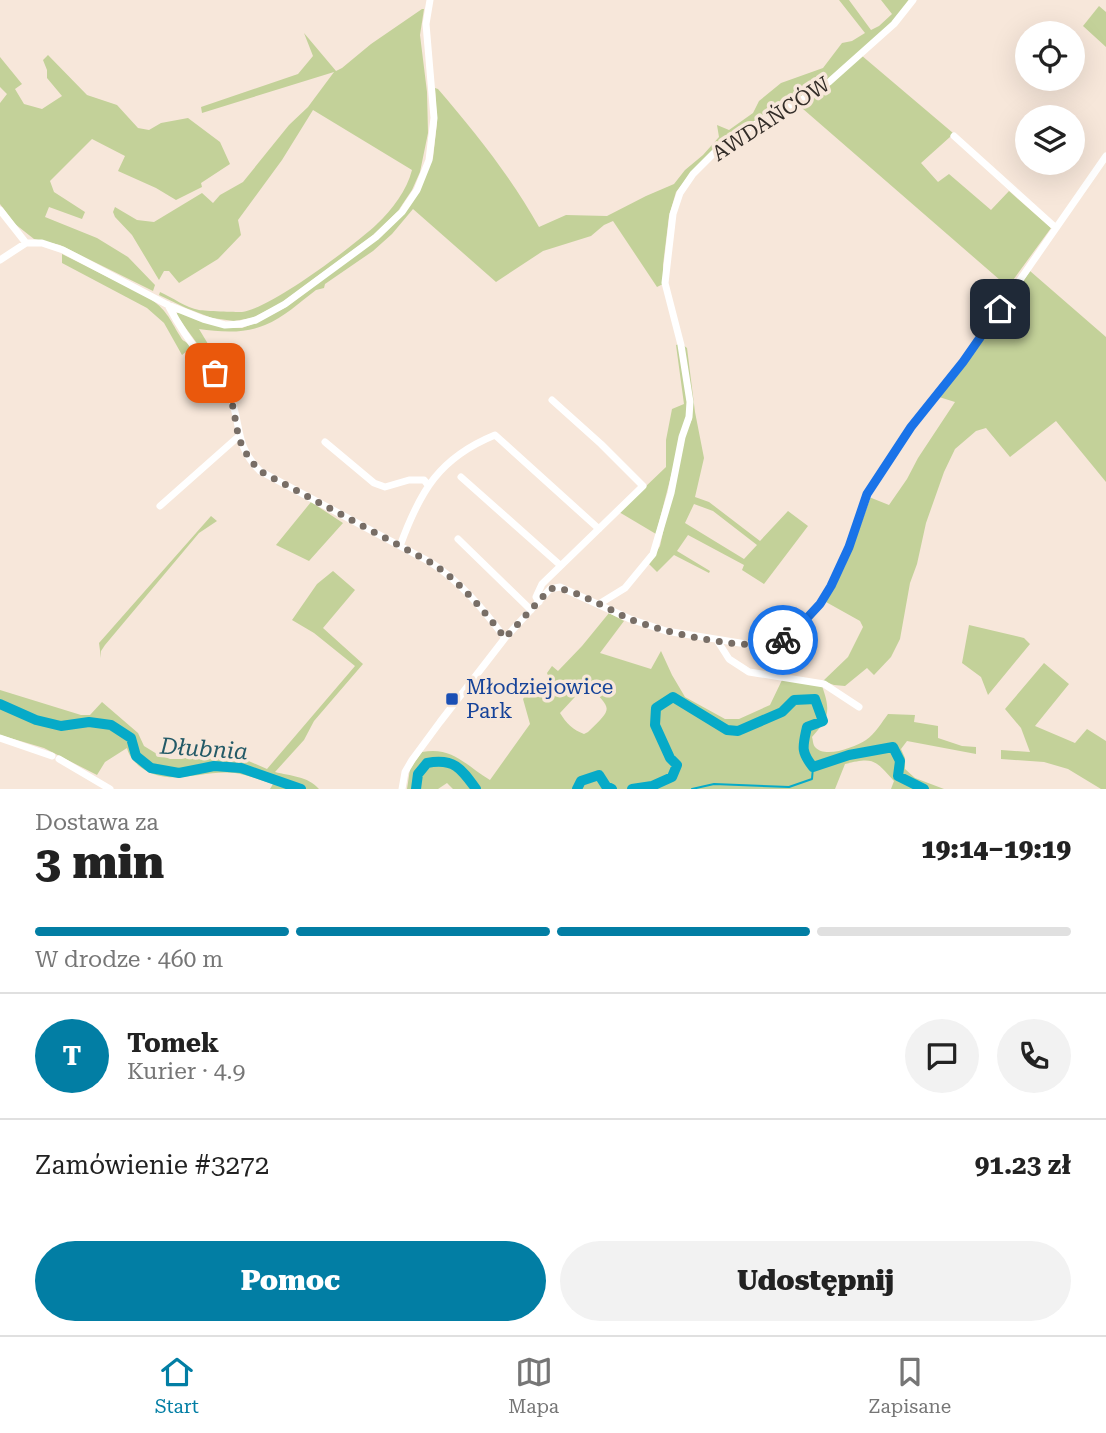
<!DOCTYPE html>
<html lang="pl">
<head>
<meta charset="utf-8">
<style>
	body { margin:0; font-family:"Roboto Serif",serif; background:#f2f2f2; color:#222; height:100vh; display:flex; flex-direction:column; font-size:26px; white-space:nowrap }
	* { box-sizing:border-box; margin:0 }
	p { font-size:23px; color:#767676 }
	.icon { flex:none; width:38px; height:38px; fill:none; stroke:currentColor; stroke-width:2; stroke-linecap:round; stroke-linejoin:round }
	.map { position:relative; height:789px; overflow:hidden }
	.panel { display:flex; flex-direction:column; background:#fff; flex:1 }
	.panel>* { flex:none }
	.buttons { position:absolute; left:1015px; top:21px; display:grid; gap:14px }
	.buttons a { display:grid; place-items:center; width:70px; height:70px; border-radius:50%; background:#fff; box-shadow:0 7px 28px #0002; font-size:35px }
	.pin { position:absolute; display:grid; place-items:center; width:60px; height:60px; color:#fff; margin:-30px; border-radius:14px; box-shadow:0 4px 10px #0006 }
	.courier { position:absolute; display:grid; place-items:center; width:70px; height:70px; margin:-35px; border:5px solid #1a73e8; border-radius:50%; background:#fff; color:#222; box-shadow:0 2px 9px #0007 }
	.headline em { font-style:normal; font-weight:800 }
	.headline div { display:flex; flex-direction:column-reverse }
	.headline { display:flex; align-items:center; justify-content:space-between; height:119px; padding:0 35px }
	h1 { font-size:46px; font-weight:800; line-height:52px }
	.bar { display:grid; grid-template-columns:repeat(4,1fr); gap:10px 7px; align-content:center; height:84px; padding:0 35px }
	.bar i { height:9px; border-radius:5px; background:#e0e0e0 }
	.bar .on { background:#027ea4 }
	.bar p { grid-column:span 4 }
	.line { display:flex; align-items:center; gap:18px; padding:0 35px; border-top:2px solid #e0e0e0 }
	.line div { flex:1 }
	.round { display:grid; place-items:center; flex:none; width:74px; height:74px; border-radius:37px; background:#f2f2f2 }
	.primary-button { display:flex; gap:14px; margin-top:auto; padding:14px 35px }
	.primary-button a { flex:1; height:80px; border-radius:42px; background:#027ea4; color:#fff; font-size:28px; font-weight:800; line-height:80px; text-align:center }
	.primary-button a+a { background:#f2f2f2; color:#222 }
	.dock { display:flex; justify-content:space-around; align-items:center; height:98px; border-top:2px solid #e0e0e0; background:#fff; font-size:19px; color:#767676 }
	.dock a { display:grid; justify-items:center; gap:4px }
	.dock .on { color:#027ea4 }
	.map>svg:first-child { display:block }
	.green { fill:#c3d199; fill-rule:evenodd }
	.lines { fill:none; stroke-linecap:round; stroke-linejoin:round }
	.stream { stroke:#06aac8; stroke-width:2 }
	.river { stroke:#06aac8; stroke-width:10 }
	.minor { stroke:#fff; stroke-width:7 }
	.done { stroke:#786e66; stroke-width:7; stroke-dasharray:0 12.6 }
	.route { stroke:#1a73e8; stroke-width:9 }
	.transit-dot { fill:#1a4fb4; stroke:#f7e7da; stroke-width:2.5 }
	.labels { text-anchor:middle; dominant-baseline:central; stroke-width:7; stroke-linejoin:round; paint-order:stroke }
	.street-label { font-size:21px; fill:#332d28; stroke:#f7e7da }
	.transit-label { font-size:21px; fill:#164399; stroke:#f7e7da; text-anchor:start }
	.water-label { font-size:23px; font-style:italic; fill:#245a67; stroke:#f7e7da }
</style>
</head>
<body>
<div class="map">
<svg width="1106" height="789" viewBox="0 0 1106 789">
	<rect width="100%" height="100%" fill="#f7e7da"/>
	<path class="green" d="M839,0H849L871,30L879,26L892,14L881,0H916L861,55L953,133L950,137L921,163L938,182L949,174L991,210L1009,191L1051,228L1008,287L795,102L762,118L687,178L676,192L669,216L663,265V284L657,287L613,221L604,225L591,236L543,251L496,282L413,209L392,234L373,251L325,284L324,288L316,290C300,302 283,318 265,325C244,334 221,332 199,329L237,392L234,394L177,316V313L181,312L226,328H242L258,322L286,307L379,237L426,174L433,158L437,123L435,88L438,89C475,132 511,177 539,227L566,215L607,216L646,196L674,184L685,170L703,155L719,137L717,125L729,130L753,113L759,101L781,83L823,68L842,43L852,41L865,33Z
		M1099,6L1106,12V47L1083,26Z
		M422,9H424L420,35L427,92L428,133L420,172L412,190L398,211L372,236L280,304L252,318L234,321L212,318L186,308L159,295L160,292C172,297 186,308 199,310C205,311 235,312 242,312C270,309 355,245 377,224C392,210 407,190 412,170L313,110L282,160L238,220L241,235L218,259L179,283L169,271H164L159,280L132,235L115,217L113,212L115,207L137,220L154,222L202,193L213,203L220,195L243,182L289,125L308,107L334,72L202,113L201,107L298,74L313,56L304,33L336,71L342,68L371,44Z
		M48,55L87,95L117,105L138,128L149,130L161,123L188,118L220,142L230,164L201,183L202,187L176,200L156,188L118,171L125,156L92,139L50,181L54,192L85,212L82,219L49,207L45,217L97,238L128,257L155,285L153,291L60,245L34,239L15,224L0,204V103L7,94L0,87V57L22,84L15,89L24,104L42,109L62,96L47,78V70L43,60Z
		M62,254L148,297C167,310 169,318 180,336C184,343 183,339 188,344C195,351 200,360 206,367L204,369L188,350L182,355L164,323L147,308L62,263Z
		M1030,271L1106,337V482L1056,421L1010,457L986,428L976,431L955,449L944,472L926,523L917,564L910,583L900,639L891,657L874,675L867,668L845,686L834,685L823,681L848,657L863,627L860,621L826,602L845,566L869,497L889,505L907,479L918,458L955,402L939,397Z
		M679,344L688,401L687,414L656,534L619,512L666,467V440L672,409L684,404L676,345Z
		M683,345L687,348L695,412L704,458L695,497L709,502L760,541L788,511L808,526L764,584L742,570L744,565L688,535L677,551L710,571L709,573L674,555L657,572L649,564L660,546L684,437L692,419ZM694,504L713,511L757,545L744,559L685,523Z
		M311,502L343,523L309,561L276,545Z
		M211,516L217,521L199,533L105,645L101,651V658L99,643Z
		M333,571L355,590L323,628L363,664L314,721L304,740L275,772C290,776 308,776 319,789H270L273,784C261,780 248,775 235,773C201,769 169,789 139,766C133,760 129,756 127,748L105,762L97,775L44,748L0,735V690L81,715H90L102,702L138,733L144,746L157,754L170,759H180L203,755H230L237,756L267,769L355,666L314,633L292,620L317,584Z
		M609,613L624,621L600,653L651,669L661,651L672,675L685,697L725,719H739L770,705L782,680L822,686C831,711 829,718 812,737C813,740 813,745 815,747C825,759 855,747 866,740C875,734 882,722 888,714L915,715L914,722L938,726V738L962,746L976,747V754L907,741L901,749L905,758V769L915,778L944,789H891L894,781C875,760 874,757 845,764L835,789H453L447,783L438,789H407L410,769L422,752C453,746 466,766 490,780L530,724L523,699L530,689H534L539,692L550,680L547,673L552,666L558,671L582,646ZM587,684C612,710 614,707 588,732L584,734C573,730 566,723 560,713Z
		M969,625L1024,638L1030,644L988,695L981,677L962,663Z
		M1044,663L1069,684L1035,726L1075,743L1087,729L1106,741V789H1101L1068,769L1044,762L1001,759V750L1030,752L1021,728L1005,709Z"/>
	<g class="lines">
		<path class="stream" d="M692,789L714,784L789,787L812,779L813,767"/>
		<path class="river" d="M0,704L36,720L61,726L89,722L111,725L131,738L136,756L151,768L179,773L214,766L241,768L301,789
			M416,789L418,774L427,763C454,758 461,768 476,789
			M577,789L581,781L599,775L606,786L612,789
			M632,789L652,786L672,777L677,765L670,758L655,725L656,708L673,697L727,730L738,731L782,712L794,700L815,699L823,721L807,727C803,746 800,751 813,767L849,755L893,747L900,761L898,776L924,789"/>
		<path class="minor" d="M954,136L1056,228
			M0,210L26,243
			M0,260L26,243H42L63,250L168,305L203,319L225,325L241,324L256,320L285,304L376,237L402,212L417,190L429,160L434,118L426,24L430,0
			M168,305C177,322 188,340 201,355C210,368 223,381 230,396C242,425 234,445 260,471L430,562C460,581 484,610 505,638
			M325,442L374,483L385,487L409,480H424L428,485
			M461,477L560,565
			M160,506L239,436
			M458,539L531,610
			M400,546C420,491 439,458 495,435L599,529
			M539,602L536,597L542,584L643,486L601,444L552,400
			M599,604L625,588L653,554L671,493L682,437L689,417L690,402L681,345L665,283L673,214L680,193L693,174L716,151L733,138L769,116L812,94L829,82L894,24L913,0
			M717,640L729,659L749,672L824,684L859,707
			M0,738L52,756
			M59,759L110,789
			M402,789L405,772L412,760L440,722L505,638L550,589L560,587L630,619L666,631L746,644L771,645L782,641L795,631L820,604L831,586L849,547L868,494L911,427L963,362L1106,156"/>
	</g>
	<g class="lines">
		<path class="done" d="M215,373C220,380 227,388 230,397C235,410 235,424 239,437C242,449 251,462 260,471L430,562C460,581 483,610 505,638L550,589C565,583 613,612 630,619C661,632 753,654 783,640"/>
		<path class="route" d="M783,640L795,631L820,604L831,586L849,547L867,494L911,427L963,362L1000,309"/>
	</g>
	<rect class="transit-dot" x="445" y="692" width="14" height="14" rx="3.5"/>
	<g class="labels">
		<g class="street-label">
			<text transform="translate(771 119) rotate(-33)">AWDAŃCÓW</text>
		</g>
		<g class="transit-label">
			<text x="466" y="687">Młodziejowice<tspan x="466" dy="24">Park</tspan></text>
		</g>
		<g class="water-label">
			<text transform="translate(204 749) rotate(4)">Dłubnia</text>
		</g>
	</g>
</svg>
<div class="buttons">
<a><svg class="icon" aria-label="locate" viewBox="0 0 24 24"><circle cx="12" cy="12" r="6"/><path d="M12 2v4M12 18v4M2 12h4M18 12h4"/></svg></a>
<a><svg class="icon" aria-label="layers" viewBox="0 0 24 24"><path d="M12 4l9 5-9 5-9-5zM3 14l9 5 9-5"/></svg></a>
</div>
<div class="pin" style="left:215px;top:373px;background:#ea580c"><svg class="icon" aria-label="bag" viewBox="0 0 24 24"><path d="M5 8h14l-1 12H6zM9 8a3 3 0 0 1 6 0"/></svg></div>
<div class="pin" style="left:1000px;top:309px;background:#1f2937"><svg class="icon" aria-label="home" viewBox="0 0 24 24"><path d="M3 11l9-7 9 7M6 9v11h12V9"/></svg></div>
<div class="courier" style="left:783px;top:640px"><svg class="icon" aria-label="bike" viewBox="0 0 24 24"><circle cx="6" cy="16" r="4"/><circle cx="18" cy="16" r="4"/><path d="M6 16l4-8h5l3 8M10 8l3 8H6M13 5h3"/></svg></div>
</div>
<section class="panel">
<div class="headline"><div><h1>3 min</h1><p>Dostawa za</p></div><em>19:14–19:19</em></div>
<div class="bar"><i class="on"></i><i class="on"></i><i class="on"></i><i></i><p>W drodze · 460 m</p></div>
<div class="line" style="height:126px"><b class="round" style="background:#027ea4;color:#fff">T</b><div><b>Tomek</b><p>Kurier · 4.9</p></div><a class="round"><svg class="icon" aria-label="chat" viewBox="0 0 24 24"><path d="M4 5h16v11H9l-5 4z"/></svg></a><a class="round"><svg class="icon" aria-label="phone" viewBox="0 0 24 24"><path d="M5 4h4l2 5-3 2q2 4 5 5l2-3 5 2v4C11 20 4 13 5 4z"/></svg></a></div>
<div class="line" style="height:91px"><div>Zamówienie #3272</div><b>91.23 zł</b></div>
<div class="primary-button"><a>Pomoc</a><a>Udostępnij</a></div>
</section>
<nav class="dock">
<a class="on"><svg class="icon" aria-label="home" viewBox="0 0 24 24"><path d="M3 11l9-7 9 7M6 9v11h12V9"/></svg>Start</a>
<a><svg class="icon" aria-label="map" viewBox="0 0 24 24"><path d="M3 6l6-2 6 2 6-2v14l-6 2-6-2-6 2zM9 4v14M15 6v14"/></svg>Mapa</a>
<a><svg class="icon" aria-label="saved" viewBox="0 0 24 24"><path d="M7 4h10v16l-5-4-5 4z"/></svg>Zapisane</a>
</nav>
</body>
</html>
